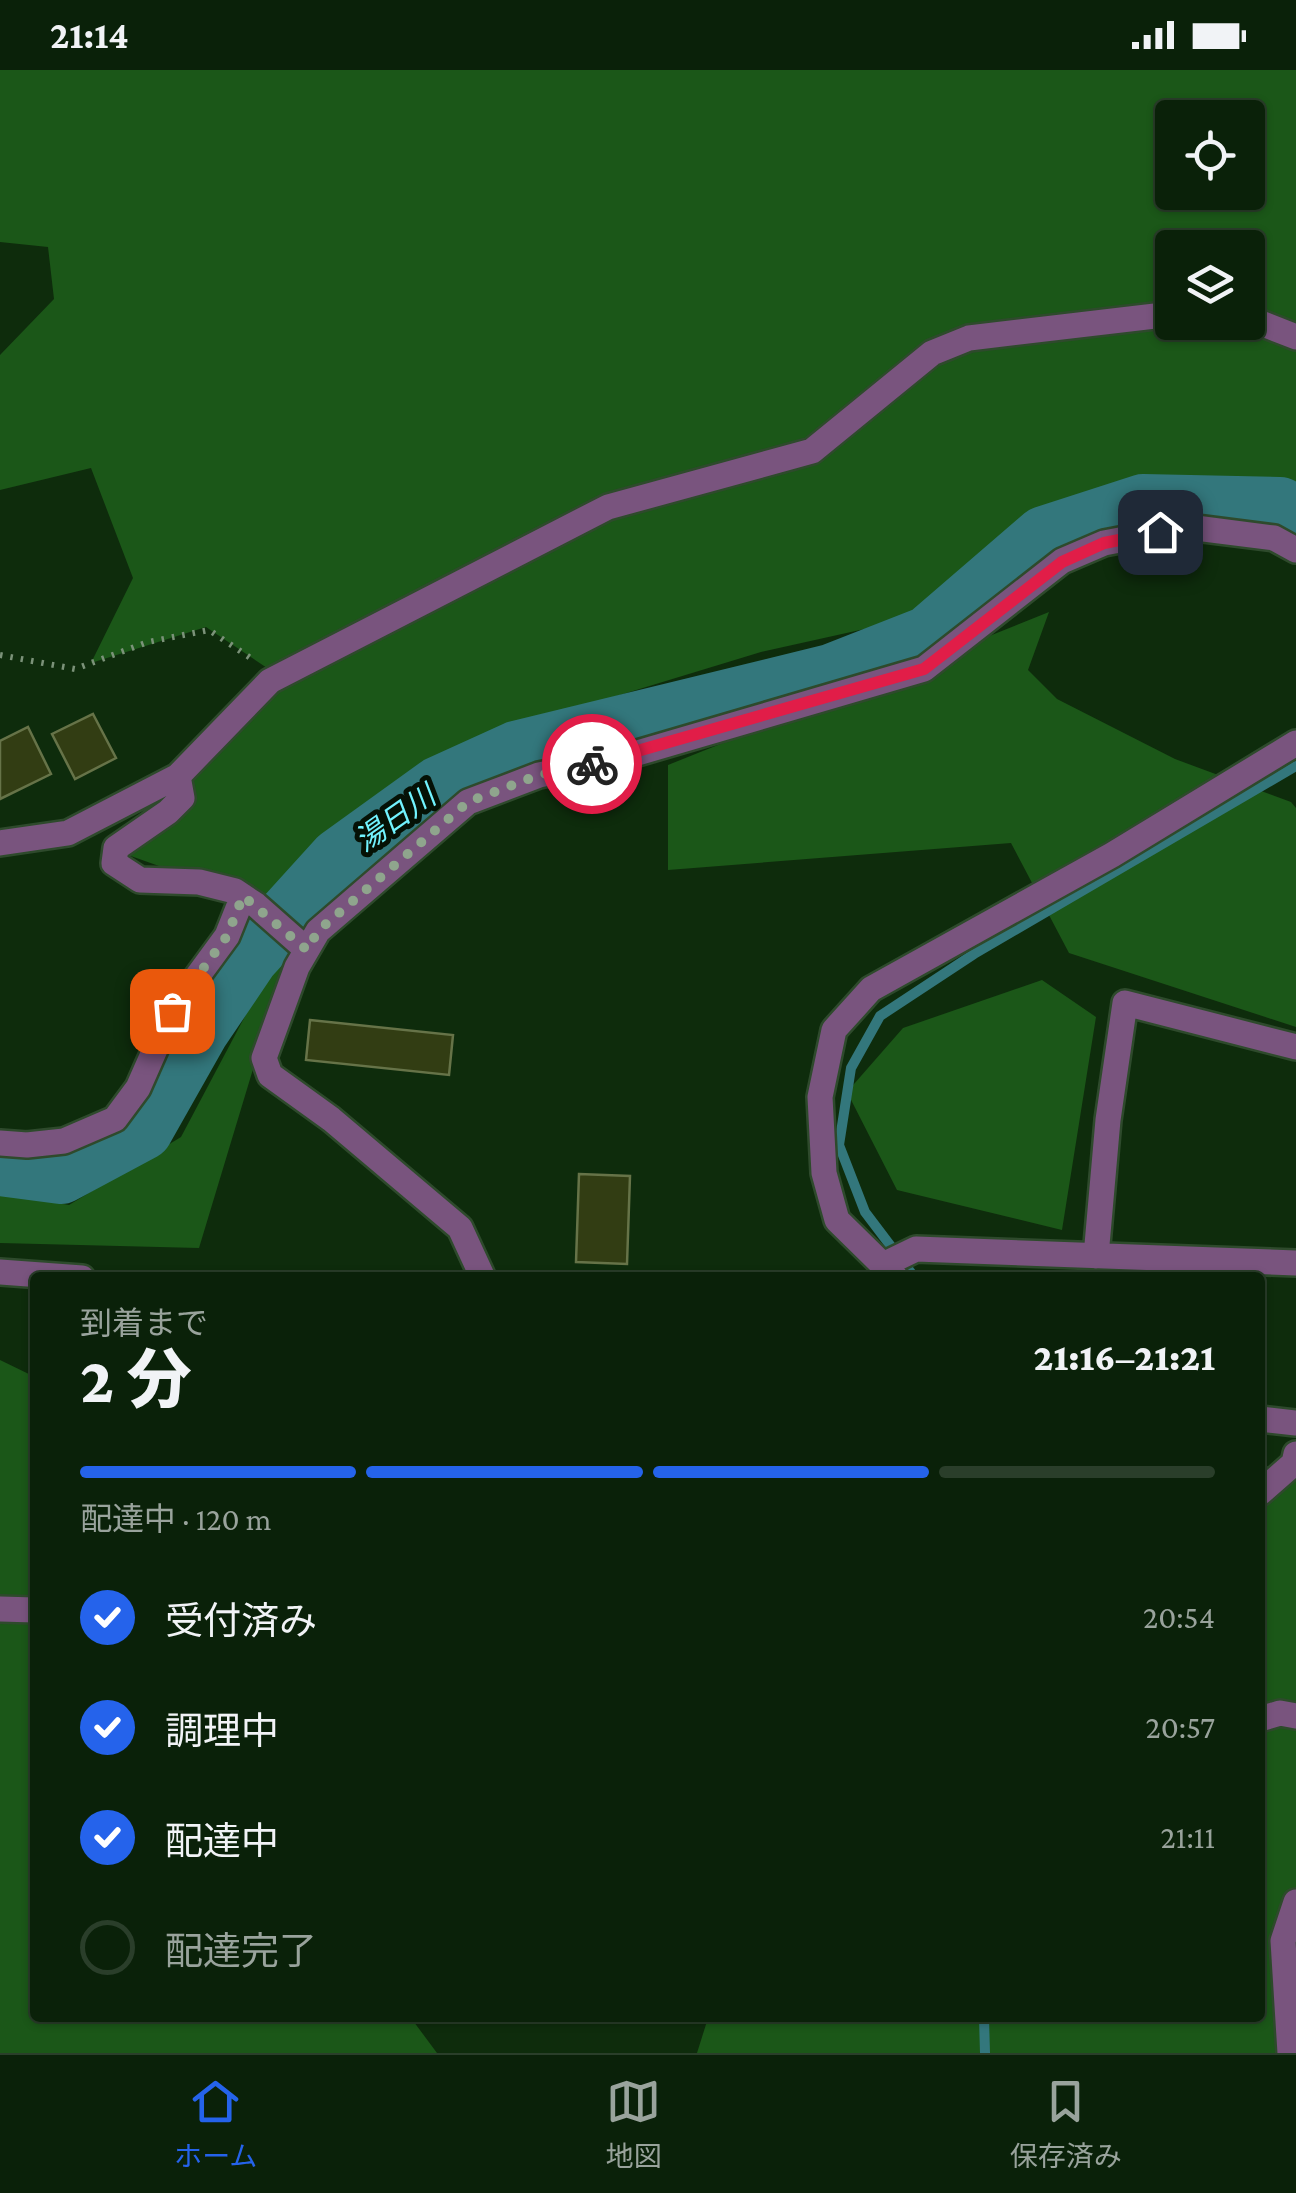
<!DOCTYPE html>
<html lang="ja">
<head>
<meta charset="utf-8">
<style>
	body { margin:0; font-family:"Crimson Pro","Noto Sans JP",serif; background:#182e17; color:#f1f3f6; height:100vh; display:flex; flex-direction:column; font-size:38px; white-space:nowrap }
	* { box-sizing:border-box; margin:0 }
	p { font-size:32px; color:#99a39c }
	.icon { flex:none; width:55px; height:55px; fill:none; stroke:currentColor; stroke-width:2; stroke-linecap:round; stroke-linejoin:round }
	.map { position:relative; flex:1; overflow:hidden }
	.panel { position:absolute; left:30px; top:1202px; width:1235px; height:750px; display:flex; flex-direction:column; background:#0a2109; border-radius:10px; box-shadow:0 2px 8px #0004,0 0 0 2px #2a3e2a }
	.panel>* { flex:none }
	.buttons { position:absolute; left:1155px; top:30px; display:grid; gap:20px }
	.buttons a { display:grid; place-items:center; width:110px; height:110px; border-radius:10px; background:#0a2109; box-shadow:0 2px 8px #0004,0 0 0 2px #2a3e2a; font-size:50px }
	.pin { position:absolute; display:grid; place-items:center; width:85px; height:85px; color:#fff; margin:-42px; border-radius:20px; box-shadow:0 5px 15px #0006 }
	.courier { position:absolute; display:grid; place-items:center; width:100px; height:100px; margin:-50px; border:8px solid #e11d48; border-radius:50%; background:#fff; color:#222; box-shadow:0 2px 12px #0007 }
	.summary em { font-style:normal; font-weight:800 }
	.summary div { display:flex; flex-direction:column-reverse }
	.summary { display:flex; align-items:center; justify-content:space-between; height:170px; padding:0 50px }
	h1 { font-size:65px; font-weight:800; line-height:75px }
	.bar { display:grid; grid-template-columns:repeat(4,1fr); gap:15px 10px; align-content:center; height:120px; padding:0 50px }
	.bar i { height:12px; border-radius:8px; background:#2a3e2a }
	.bar .active { background:#2563eb }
	.bar p { grid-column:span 4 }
	ol { padding:0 50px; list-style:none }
	li { display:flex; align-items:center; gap:30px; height:110px }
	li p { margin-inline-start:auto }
	li .icon { padding:10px; border-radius:50%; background:#2563eb; color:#fff; stroke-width:4 }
	li:last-child { color:#99a39c }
	li i { width:55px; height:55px; border:5px solid #2a3e2a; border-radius:50% }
	.status { display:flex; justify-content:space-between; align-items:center; height:70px; padding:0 50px; background:#0a2109; direction:ltr }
	.status svg { height:28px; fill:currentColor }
	.dock { display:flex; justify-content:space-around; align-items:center; height:140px; border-top:2px solid #2a3e2a; background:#0a2109; font-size:28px; color:#99a39c }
	.dock a { display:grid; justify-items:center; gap:5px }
	.dock .active { color:#2563eb }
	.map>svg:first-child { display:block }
	.green { fill:#1b5718; fill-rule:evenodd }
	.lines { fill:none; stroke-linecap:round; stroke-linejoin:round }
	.stream { stroke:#33777c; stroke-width:10 }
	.river { stroke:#33777c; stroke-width:60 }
	.building { fill:#323d13; stroke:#667348; stroke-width:2.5 }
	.minor-casing { stroke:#2e4a2c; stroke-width:30 }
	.path { stroke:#7b9279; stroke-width:6; stroke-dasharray:2.5 8; stroke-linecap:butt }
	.minor { stroke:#79547e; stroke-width:25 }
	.done { stroke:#8fa58d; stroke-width:10; stroke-dasharray:0 18 }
	.route { stroke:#e11d48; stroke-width:12 }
	.labels { text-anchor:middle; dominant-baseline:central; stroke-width:10; stroke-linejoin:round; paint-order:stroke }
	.water-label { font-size:30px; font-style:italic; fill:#71f3fe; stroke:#051105 }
</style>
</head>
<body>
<div class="status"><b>21:14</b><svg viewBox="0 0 49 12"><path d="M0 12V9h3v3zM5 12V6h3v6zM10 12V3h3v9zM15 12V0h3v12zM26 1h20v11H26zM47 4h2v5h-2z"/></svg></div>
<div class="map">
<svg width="1296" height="1983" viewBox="0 0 1296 1983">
	<rect width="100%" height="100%" fill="#0e2c0c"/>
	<path class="green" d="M0,0H1296V425L1279,414L1082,426L896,552L761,582L610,628L280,839L128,785L279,606L206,557L91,593L133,508L91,398L0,420V285L54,229L48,177L0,172ZM1172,48H1248V122H1172ZM1172,178H1248V252H1172Z
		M1049,542L1028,600L1057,629L1175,689L1291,732L1296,738V957L1069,883L1011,773L668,800V695Z
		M278,884L283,900L199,1178L0,1173V1123L69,1135L181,1067Z
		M1042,910L1096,947L1062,1160L897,1120L847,1022L903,958Z
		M0,1290L35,1307V1948H411L437,1983H0Z
		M1260,1395L1296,1400V1983H697L708,1948H1260Z"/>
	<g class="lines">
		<path class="stream" d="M915,1208L865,1142L839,1075L851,998L880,946L974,884L1296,696
			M984,1948L985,1983"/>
		<path class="river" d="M0,1096L61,1104L143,1060L199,961L249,887L339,788L439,716L516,681L831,604L928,566L1044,466L1143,434L1280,437L1296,446"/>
	</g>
	<path class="building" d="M93,644L116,688L75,709L52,664Z
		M28,657L51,704L0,729V671Z
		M310,950L453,965L449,1005L306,990Z
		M579,1104L630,1106L627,1194L576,1192Z"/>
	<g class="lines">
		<g class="minor-casing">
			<path id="minor" d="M1248,248L1296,267
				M178,706L182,728L168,742L116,778L114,793L140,810L199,812L235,821L256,835L307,880
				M0,773L68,763L178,706L270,611L608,437L812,381L932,283L969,268L1172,244
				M0,1073L27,1075L64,1071L115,1049L138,1018L172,941L227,866L243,826
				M1096,1186L1108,1050L1125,933L1296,977
				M885,1194L916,1179L1296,1193
				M0,1202L82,1208
				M483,1208L460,1158L331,1049L270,1005L264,988L297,897L318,861L468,732L539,705L617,689L924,599L1062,491L1104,473L1188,457L1274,468L1296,480
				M896,1208L837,1150L824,1103L820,1027L834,960L871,919L1112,785L1296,673
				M1260,1349L1296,1353
				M1260,1423L1294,1393L1296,1384
				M0,1539L35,1540
				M1260,1649L1280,1643L1296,1646
				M1290,1983L1283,1871L1296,1832"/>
		</g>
		<path class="path" d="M0,585L75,599L148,572L209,560L252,589"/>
		<use href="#minor" class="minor"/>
	</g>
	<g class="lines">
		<path class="done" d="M172,941L227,866L243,826L307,880L318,861L468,732L539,705L592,694"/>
		<path class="route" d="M592,694L924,599L1062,492L1104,473L1160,462"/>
	</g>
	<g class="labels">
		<g class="water-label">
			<text transform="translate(395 748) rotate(-35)">湯日川</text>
		</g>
	</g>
</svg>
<div class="buttons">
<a><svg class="icon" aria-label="locate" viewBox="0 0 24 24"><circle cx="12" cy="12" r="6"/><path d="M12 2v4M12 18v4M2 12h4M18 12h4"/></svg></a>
<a><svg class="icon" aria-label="layers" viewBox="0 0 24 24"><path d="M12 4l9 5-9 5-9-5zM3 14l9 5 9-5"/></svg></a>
</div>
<div class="pin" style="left:172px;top:941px;background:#ea580c"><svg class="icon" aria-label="bag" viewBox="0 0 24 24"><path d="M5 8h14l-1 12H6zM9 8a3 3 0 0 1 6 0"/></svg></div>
<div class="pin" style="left:1160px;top:462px;background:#1f2937"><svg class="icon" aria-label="home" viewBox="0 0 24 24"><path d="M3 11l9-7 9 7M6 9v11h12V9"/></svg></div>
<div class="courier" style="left:592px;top:694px"><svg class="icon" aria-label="bike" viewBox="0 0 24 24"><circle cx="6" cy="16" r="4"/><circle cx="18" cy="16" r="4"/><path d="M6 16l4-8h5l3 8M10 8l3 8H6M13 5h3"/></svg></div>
<section class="panel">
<div class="summary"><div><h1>2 分</h1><p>到着まで</p></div><em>21:16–21:21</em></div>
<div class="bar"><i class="active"></i><i class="active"></i><i class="active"></i><i></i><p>配達中 · 120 m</p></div>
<ol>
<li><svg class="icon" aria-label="check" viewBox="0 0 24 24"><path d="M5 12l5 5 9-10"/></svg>受付済み<p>20:54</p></li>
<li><svg class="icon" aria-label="check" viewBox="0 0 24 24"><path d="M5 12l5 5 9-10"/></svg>調理中<p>20:57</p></li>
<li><svg class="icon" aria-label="check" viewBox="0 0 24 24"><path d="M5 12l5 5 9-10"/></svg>配達中<p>21:11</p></li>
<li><i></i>配達完了</li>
</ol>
</section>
</div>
<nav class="dock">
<a class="active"><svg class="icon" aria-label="home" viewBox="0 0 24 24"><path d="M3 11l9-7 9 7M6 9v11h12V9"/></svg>ホーム</a>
<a><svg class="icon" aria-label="map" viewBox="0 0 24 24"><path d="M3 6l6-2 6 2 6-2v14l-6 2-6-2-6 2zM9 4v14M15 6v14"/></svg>地図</a>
<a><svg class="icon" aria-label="saved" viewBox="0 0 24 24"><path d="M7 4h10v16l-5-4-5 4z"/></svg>保存済み</a>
</nav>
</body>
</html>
